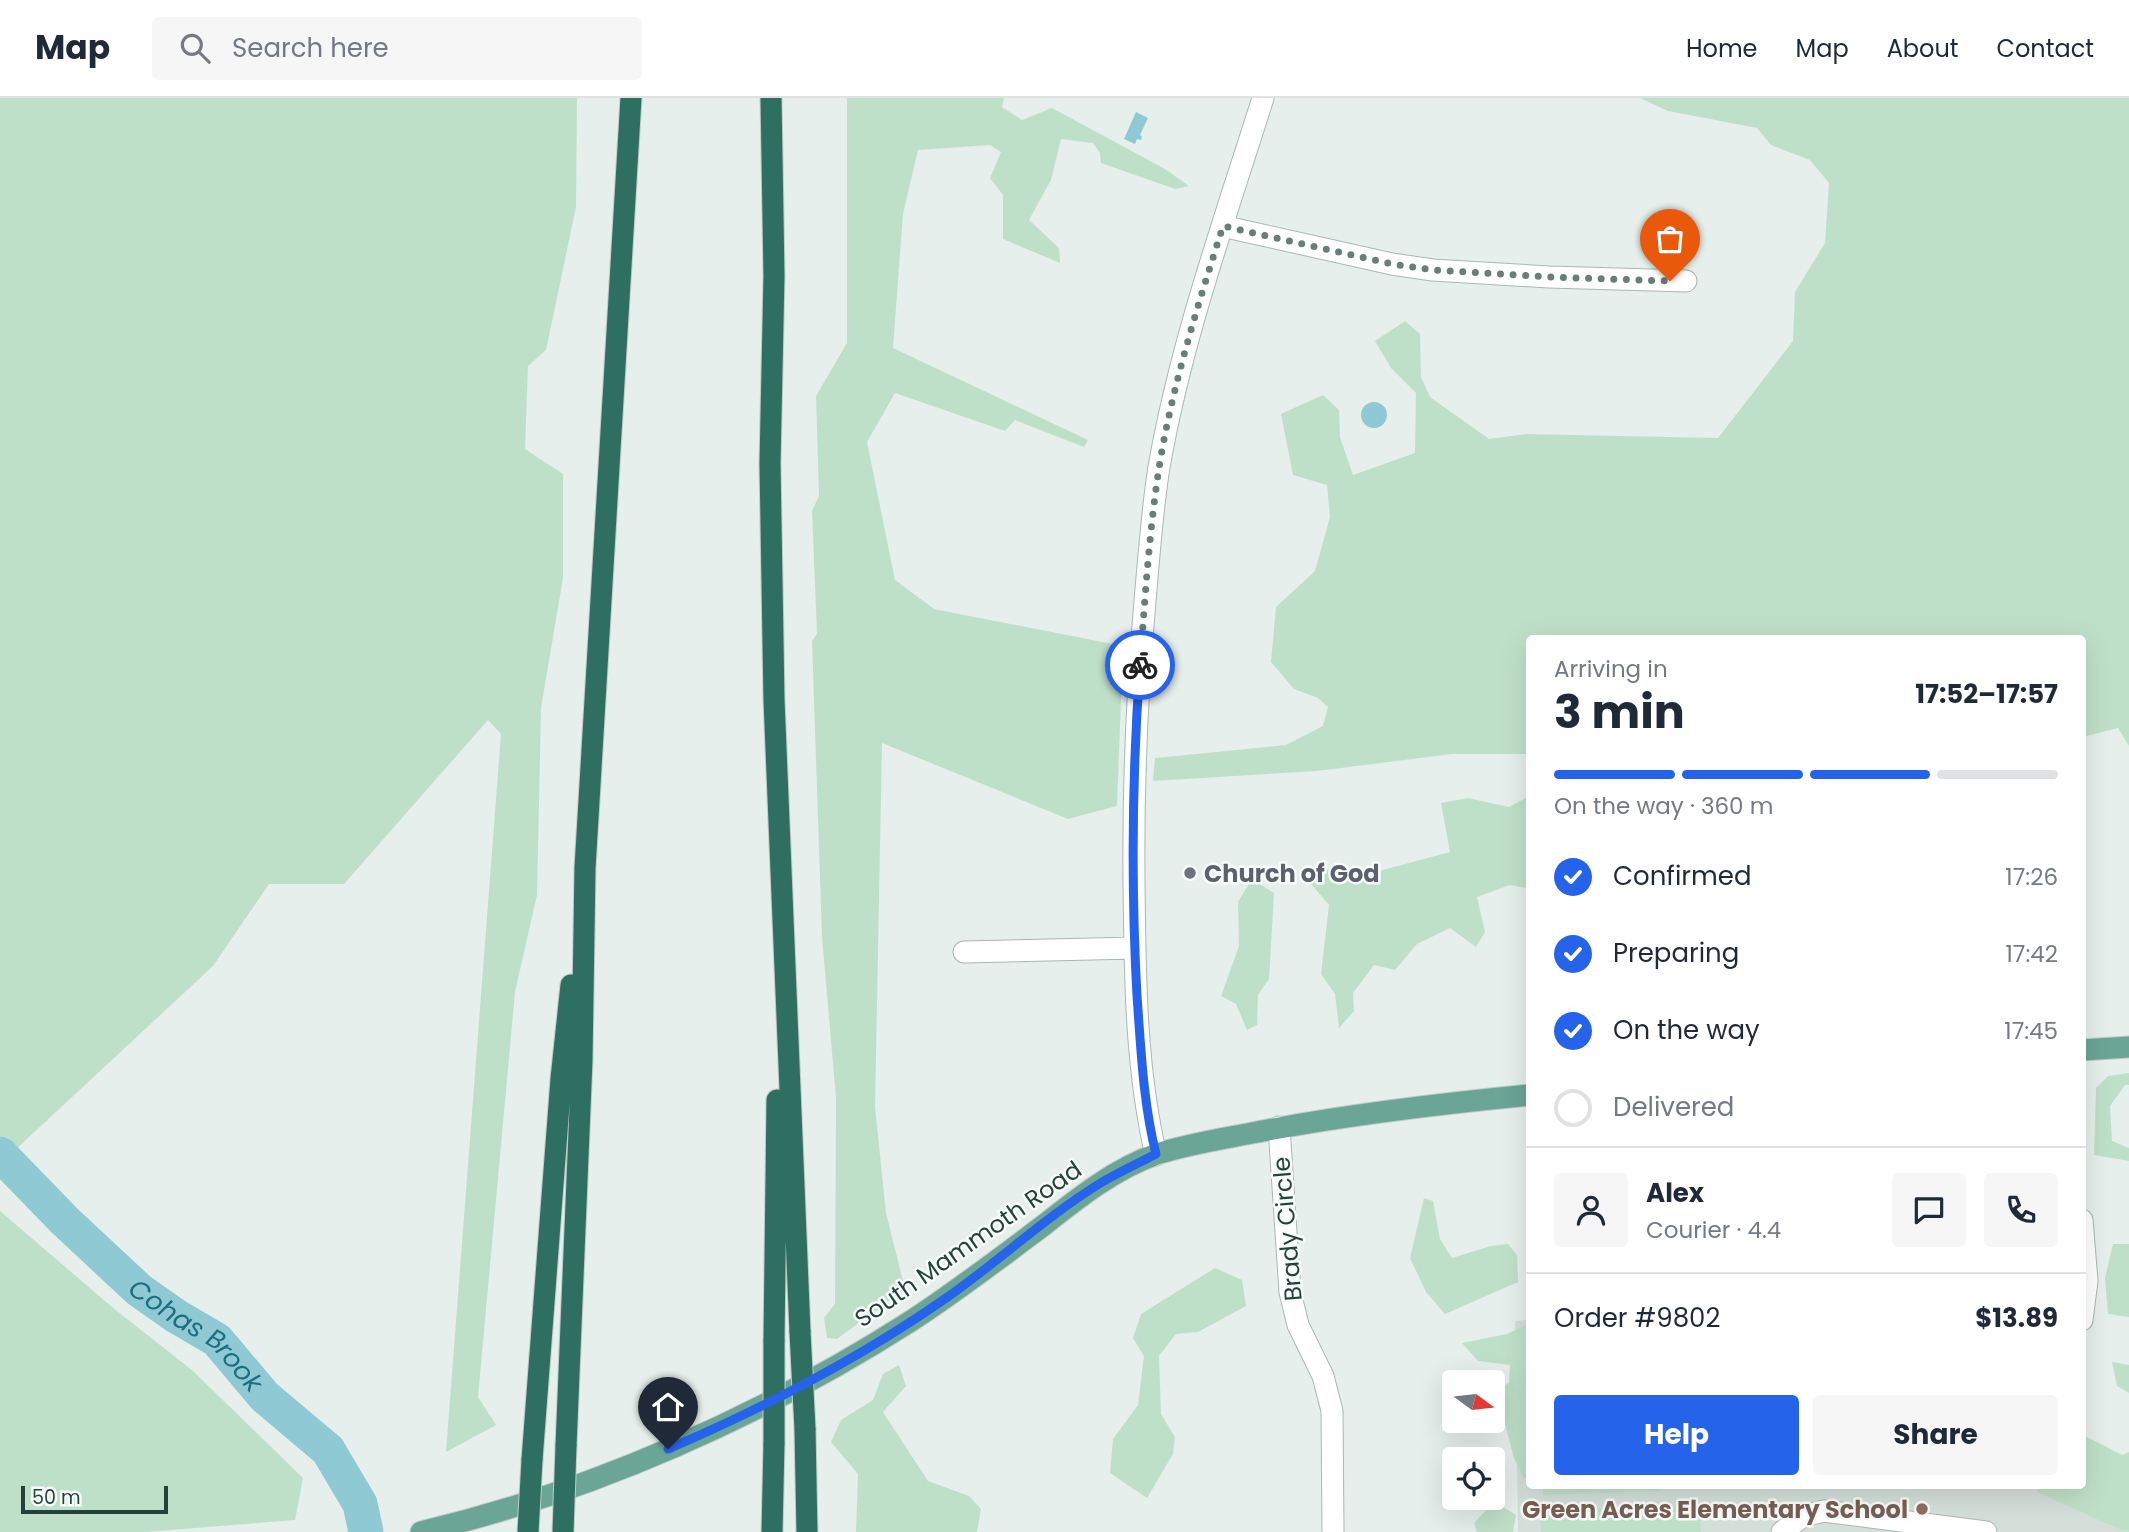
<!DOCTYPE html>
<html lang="en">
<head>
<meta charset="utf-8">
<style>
	body { margin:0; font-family:Poppins,sans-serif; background:#f6f6f7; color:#1f2937; height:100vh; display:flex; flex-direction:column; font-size:26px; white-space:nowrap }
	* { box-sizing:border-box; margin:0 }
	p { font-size:23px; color:#747a83 }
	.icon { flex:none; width:38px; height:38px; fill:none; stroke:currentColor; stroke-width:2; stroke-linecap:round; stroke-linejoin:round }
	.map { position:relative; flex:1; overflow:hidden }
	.details { position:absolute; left:1526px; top:537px; width:560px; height:854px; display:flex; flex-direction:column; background:#fff; border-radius:7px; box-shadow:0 7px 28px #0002 }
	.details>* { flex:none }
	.needle { width:46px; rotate:105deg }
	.tools { position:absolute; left:1442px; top:1272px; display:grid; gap:14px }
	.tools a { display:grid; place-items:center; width:63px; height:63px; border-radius:7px; background:#fff; box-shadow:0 7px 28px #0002; font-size:35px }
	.scale { position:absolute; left:21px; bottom:18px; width:147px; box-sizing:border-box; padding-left:7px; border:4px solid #24423a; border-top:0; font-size:19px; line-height:24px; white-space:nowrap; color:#24423a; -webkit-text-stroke:5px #f7fbf9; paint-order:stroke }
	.pin { position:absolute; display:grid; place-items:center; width:60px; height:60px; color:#fff; margin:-72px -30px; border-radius:50% 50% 50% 0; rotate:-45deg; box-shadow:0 0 7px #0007 }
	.pin .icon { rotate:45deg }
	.courier { position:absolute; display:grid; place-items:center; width:70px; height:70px; margin:-35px; border:5px solid #2563eb; border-radius:50%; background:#fff; color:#222; box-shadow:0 2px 9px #0007 }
	.headline em { font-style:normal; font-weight:700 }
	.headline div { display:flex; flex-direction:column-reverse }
	.headline { display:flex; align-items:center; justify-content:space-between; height:119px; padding:0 28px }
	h1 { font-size:46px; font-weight:700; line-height:52px }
	.bar { display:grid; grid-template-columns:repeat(4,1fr); gap:10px 7px; align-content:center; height:84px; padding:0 28px }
	.bar i { height:9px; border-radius:5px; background:#e0e1e3 }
	.bar .on { background:#2563eb }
	.bar p { grid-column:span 4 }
	.line { display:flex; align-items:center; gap:18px; padding:0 28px; border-top:2px solid #e0e1e3 }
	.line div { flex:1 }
	.round { display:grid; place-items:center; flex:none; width:74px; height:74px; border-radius:7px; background:#f6f6f7 }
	ol { padding:0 28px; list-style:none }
	li { display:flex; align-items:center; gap:21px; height:77px }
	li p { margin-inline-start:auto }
	li .icon { padding:7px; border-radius:50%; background:#2563eb; color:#fff; stroke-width:4 }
	li:last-child { color:#747a83 }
	li i { width:38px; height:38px; border:4px solid #e0e1e3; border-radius:50% }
	.action { display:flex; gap:14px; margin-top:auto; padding:14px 28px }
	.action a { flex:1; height:80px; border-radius:7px; background:#2563eb; color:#fff; font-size:28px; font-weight:700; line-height:80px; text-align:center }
	.action a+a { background:#f6f6f7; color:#1f2937 }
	header { display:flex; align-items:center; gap:42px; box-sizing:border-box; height:98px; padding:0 35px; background:#fff; border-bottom:2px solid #e0e1e3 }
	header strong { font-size:33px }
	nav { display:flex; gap:38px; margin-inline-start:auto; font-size:24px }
	.search { width:490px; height:63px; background:#f6f6f7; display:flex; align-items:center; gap:18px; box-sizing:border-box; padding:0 24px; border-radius:7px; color:#747a83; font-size:26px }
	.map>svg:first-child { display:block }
	.built { fill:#d4dfda }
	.green { fill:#bfe0c8 }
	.water { fill:#8ec9d4 }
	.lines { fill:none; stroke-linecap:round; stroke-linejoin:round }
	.river { stroke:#8ec9d4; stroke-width:35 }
	.minor-casing { stroke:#a8b8b2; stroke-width:23 }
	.major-casing { stroke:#c2cac8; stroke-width:23 }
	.highway-casing { stroke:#c2cac8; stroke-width:23 }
	.minor { stroke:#fff; stroke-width:21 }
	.major { stroke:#6aa596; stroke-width:21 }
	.highway { stroke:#2f6f62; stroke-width:21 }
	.highway-bridge-casing { stroke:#c2cac8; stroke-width:23; stroke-linecap:butt }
	.highway-bridge { stroke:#2f6f62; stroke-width:21 }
	.done { stroke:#687f78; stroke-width:7; stroke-dasharray:0 12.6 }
	.route { stroke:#2563eb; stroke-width:9 }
	.worship-dot { fill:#6b7280; stroke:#f7fbf9; stroke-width:2.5 }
	.education-dot { fill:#8d6e63; stroke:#f7fbf9; stroke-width:2.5 }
	.labels { text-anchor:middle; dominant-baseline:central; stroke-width:5; stroke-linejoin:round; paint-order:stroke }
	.worship-label { font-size:24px; font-weight:bold; fill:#5b616d; stroke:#f7fbf9; text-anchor:start }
	.street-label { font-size:24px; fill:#24423a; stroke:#f7fbf9 }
	.education-label { font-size:24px; font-weight:bold; fill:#785e54; stroke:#f7fbf9; text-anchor:end }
	.water-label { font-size:26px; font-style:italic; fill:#1c6f80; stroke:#f7fbf9 }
</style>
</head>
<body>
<header>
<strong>Map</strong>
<div class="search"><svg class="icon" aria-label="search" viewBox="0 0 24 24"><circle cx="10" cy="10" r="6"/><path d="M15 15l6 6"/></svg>Search here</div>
<nav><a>Home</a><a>Map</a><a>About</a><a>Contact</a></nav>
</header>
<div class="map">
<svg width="2129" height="1434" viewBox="0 0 2129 1434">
	<rect width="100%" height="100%" fill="#e6efeb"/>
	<path class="built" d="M1529,1222L1530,1388H2082L2129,1378V1434H1518L1515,1223Z"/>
	<path class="green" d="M0,0H577L576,109L546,252L528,268L525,351L563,376V480L541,610L537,797L515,894L478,1299L496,1327L446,1354L501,636L488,622L344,786H269L213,868L0,1066Z
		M847,0H1004L1002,9L1022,22L1052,10L1165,71L1189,88L1175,91L1101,65L1100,55L1093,45L1061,41L1051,82L1029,122L1059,150L1060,165L1003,141V97L990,80L1001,54L990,47L918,52L903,116L893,250L1088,342L1084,349L1015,322L1005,333L895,295L867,344L895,482L934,511L1123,548L1117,708L1068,721L882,645L875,1009L886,1115L905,1191L837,1241L827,1240L824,1220L835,1206L836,1000L822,839L812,543L817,536L812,413L819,398L816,298L847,245Z
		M1640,0H2129V648L2118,630L2083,639L2082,541H1530L1529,656H1452L1317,673L1153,683L1155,660L1286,647L1323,628L1328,609L1318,600L1294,591L1271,564L1276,509L1315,473L1330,419L1327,387L1293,377L1281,316L1323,297L1339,312L1340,339L1353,377L1415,355L1416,295L1391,270L1375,243L1405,223L1420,236L1421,279L1430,299L1489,341L1526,336L1718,340L1793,243L1795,194L1825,145L1829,85L1810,62L1771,47L1757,30L1668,13Z
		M1529,698V800L1526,790L1510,787L1477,799L1485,834L1476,849L1450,830L1417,846L1395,872L1374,867L1353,895L1354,913L1339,930L1335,896L1321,876L1329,807L1311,786L1332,768L1357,779L1450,754L1441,705L1468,700L1509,709Z
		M1252,781L1274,795L1269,881L1258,897L1257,927L1247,932L1236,906L1221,898L1239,848L1238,804Z
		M2129,975V987H2125L2110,1008L2112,1043L2129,1050V1063L2094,1057L2096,990L2108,978Z
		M1424,1100L1433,1103L1440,1141L1452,1160L1491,1148L1508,1146L1517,1157L1518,1184L1445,1216L1426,1194L1410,1160Z
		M0,1113L112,1209L193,1273L303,1380L295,1422L146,1434H0Z
		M2113,1146H2129V1219L2108,1216L2105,1180Z
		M1215,1170L1242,1182L1246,1208L1198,1234L1176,1236L1159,1258L1161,1316L1175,1339L1173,1356L1147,1400L1110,1375L1113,1341L1138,1307L1144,1258L1133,1240L1141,1216Z
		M1529,1226V1380H1524L1514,1360L1505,1326L1485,1328L1481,1323H1493V1293L1509,1285L1510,1267L1478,1263L1462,1245L1507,1236Z
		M2112,1264L2129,1267V1295L2117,1288Z
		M899,1267L906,1288L883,1314L928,1383L969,1398L981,1411L977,1434H856L858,1376L831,1344L841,1322L873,1302L883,1276Z
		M2083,1337L2122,1357L2129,1354V1433L2121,1432L2039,1395L2036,1388H2082Z
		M1543,1388H1671L1660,1393L1543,1397Z
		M1700,1407L1701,1434H1541L1540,1412Z
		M1503,1409L1516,1417L1513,1434H1477L1474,1425L1486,1412Z"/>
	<path class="water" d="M1136,14L1148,20L1140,37L1142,39L1141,42L1137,41L1135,46L1124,41Z
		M1361 317a13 13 0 1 1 26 0a13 13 0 1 1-26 0Z"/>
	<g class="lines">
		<path class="river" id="s1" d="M0,1056L65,1123L139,1192L176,1218L217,1242L265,1299L328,1352L360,1406L366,1434"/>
		<g class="minor-casing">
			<path id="minor" d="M1222,128L1392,166L1433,172L1549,179L1686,183
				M964,854L1135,850
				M1279,1029L1290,1194L1298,1227L1323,1278L1332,1313L1333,1434
				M1156,1057C1135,968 1135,873 1134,783C1133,689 1137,596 1145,503C1149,458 1152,413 1159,369C1181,243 1225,121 1263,0
				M2082,1122L2087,1183L2082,1222
				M1782,1434L1803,1418L1824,1413L1986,1434"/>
		</g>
		<g class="major-casing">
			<path id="major" d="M2082,952L2129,949
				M421,1434C591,1394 764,1317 911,1223C957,1193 1000,1160 1044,1127C1078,1100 1116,1070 1157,1056C1188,1046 1221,1041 1252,1035C1344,1017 1437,1006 1530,997"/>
		</g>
		<g class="highway-casing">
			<path id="highway" d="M771,0L774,178L770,365L774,602L800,1234
				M774,1243L777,1002
				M805,1331L807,1434
				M566,1348L582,962L585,770L631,0
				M532,1362L561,981L571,887
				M772,1434L774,1345"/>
		</g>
		<use href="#minor" class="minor"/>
		<use href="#major" class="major"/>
		<use href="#highway" class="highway"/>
		<g class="highway-bridge-casing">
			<path id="highway-bridge" d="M800,1234L805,1331
				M774,1243V1345
				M528,1434L532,1362
				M563,1434L566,1348"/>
		</g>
		<use href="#highway-bridge" class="highway-bridge"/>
	</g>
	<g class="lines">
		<path class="done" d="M1140,567C1145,501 1149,435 1159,370C1172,288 1198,207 1223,128L1392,166L1433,172L1549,179L1670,183"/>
		<path class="route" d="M668,1351C766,1309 862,1259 949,1198C1000,1162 1046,1119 1099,1086C1117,1075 1137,1066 1156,1056C1143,1004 1141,951 1137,898C1131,788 1132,677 1140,567"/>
	</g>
	<circle class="worship-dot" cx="1190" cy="775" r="7"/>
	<circle class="education-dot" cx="1922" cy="1411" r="7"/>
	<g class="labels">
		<g class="worship-label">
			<text x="1204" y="775">Church of God</text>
		</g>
		<g class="street-label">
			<text transform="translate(1287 1131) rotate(-95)">Brady Circle</text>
			<text transform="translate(968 1146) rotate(-35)">South Mammoth Road</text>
		</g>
		<g class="education-label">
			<text x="1908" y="1411">Green Acres Elementary School</text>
		</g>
		<g class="water-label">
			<text stroke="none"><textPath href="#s1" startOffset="268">Cohas Brook</textPath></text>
		</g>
	</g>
</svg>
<div class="tools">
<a><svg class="needle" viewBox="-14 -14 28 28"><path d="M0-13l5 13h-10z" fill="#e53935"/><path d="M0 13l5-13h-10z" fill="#747a83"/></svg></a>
<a><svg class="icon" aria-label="locate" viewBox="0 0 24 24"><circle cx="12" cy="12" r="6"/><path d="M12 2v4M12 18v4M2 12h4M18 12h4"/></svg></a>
</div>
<div class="scale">50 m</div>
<div class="pin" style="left:1670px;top:183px;background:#ea580c"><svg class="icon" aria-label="bag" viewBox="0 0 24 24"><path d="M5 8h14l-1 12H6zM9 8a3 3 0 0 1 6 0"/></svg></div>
<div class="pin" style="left:668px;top:1351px;background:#1f2937"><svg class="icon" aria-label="home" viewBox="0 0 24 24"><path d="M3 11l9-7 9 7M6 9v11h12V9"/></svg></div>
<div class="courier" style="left:1140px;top:567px"><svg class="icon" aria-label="bike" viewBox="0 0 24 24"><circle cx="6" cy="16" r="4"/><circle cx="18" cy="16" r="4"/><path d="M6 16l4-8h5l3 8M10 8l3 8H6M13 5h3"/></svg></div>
<section class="details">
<div class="headline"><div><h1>3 min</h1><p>Arriving in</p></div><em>17:52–17:57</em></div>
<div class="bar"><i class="on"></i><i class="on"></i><i class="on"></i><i></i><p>On the way · 360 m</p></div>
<ol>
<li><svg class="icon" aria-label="check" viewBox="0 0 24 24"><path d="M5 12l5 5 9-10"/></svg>Confirmed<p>17:26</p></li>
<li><svg class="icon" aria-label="check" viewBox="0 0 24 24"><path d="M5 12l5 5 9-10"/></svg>Preparing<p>17:42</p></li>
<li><svg class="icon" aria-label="check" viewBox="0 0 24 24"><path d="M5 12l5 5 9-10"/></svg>On the way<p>17:45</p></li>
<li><i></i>Delivered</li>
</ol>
<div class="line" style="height:126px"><a class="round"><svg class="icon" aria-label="person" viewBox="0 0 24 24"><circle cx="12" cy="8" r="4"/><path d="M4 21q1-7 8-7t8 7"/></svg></a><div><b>Alex</b><p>Courier · 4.4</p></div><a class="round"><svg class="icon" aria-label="chat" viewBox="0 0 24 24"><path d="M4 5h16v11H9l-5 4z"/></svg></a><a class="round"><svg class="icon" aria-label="phone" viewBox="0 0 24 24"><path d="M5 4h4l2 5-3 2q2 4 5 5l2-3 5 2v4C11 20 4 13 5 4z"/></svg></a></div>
<div class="line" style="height:91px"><div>Order #9802</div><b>$13.89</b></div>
<div class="action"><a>Help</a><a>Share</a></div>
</section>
</div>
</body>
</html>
